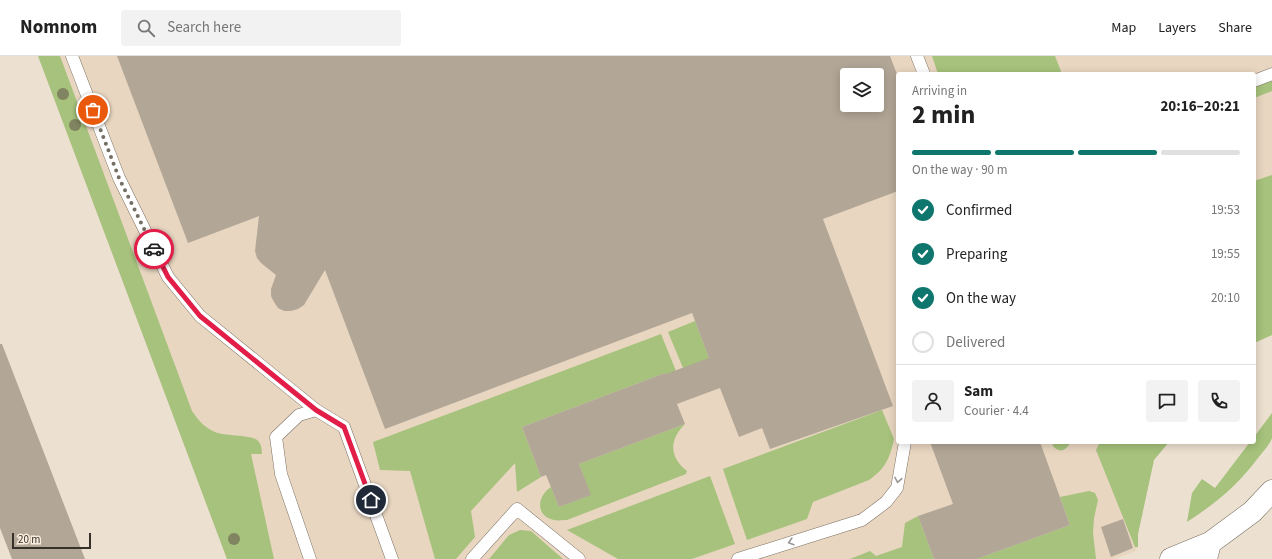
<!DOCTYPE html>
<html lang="en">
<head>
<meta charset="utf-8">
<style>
	body { margin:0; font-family:"Source Sans 3",sans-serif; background:#f2f2f2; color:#222; height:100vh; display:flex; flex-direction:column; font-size:15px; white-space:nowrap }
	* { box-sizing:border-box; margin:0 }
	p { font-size:13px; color:#767676 }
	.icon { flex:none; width:22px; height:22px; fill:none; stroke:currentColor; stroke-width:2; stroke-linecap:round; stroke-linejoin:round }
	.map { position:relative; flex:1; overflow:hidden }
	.side { position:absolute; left:896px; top:16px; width:360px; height:372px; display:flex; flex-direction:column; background:#fff; border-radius:4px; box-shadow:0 2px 10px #0003 }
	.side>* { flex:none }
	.controls { position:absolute; left:840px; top:12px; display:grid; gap:8px }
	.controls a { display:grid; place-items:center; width:44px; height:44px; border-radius:4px; background:#fff; box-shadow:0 2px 10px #0003; font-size:20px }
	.scale { position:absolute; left:12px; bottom:10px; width:79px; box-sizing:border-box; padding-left:4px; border:2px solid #35302a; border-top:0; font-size:11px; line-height:14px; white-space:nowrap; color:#35302a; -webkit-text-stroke:3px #faeddd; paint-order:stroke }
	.pin { position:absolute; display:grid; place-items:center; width:34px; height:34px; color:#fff; margin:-17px; border:2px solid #fff; border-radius:50%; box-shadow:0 1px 4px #0007 }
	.courier { position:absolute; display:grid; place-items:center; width:40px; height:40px; margin:-20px; border:3px solid #e11d48; border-radius:50%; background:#fff; color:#222; box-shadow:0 1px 5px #0007 }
	.summary em { font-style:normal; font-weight:700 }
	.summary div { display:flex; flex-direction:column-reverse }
	.summary { display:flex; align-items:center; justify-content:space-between; height:68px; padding:0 16px }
	h1 { font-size:26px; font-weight:700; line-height:30px }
	.bar { display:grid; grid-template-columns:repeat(4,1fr); gap:6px 4px; align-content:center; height:48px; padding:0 16px }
	.bar i { height:5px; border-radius:3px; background:#e0e0e0 }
	.bar .selected { background:#0f766e }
	.bar p { grid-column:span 4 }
	.line { display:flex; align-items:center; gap:10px; padding:0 16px; border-top:1px solid #e0e0e0 }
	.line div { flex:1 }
	.round { display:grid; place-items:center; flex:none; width:42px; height:42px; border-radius:4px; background:#f2f2f2 }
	ol { padding:0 16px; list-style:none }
	li { display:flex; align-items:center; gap:12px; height:44px }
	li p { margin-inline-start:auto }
	li .icon { padding:4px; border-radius:50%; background:#0f766e; color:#fff; stroke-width:4 }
	li:last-child { color:#767676 }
	li i { width:22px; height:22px; border:2px solid #e0e0e0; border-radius:50% }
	header { display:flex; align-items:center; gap:24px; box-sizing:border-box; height:56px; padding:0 20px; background:#fff; border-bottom:1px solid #e0e0e0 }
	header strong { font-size:19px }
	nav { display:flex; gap:22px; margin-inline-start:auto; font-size:14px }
	.search { width:280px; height:36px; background:#f2f2f2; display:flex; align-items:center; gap:10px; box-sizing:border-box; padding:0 14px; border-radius:4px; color:#767676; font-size:15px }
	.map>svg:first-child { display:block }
	.built { fill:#e8d6c0; fill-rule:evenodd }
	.green { fill:#a6c27c }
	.building { fill:#b2a697; fill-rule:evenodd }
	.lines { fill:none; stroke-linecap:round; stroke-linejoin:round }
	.service-casing { stroke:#7a6f61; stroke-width:13 }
	.tertiary-casing { stroke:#7a6f61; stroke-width:23 }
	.service { stroke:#fff; stroke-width:12 }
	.tertiary { stroke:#fff; stroke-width:22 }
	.tree { fill:#808460 }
	.oneway { stroke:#9a9894 }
	.done { stroke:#756e64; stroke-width:4; stroke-dasharray:0 7.2 }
	.route { stroke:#e11d48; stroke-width:5 }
</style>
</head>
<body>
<header>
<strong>Nomnom</strong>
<div class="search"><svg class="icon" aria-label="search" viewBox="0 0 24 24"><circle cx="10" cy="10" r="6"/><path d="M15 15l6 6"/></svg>Search here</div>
<nav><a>Map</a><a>Layers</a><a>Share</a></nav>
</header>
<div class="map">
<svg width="1272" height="503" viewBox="0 0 1272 503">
	<rect width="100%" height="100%" fill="#ece0d0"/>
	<path class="built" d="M38,0H1272V279L1254,287V18H898V386H1169L1154,404L1138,478V491L1134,496L1114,503H227ZM847,19H877V49H847Z"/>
	<path class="green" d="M38,0H60L192,355C198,364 205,372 215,376C224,380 252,379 257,384C261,387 262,393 262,398H251L274,503H227Z
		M932,0H1055L1062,18H938Z
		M1272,25V35L1254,42V30L1262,26Z
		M1272,119V279L1254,287V125Z
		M695,265L716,320L683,312L668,276Z
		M661,278L676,315L666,319L665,317L522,371L541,421L517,436L515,407L471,455L475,481L456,503H435L410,415L380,414L373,386Z
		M882,354L894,383C890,402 885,413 869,424L813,446L807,463L747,484L723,413Z
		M1272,357C1272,364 1272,376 1272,382C1270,388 1262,397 1258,402C1237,430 1216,447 1187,466L1192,437L1202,423L1215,432L1250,386H1254V381Z
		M685,368C669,384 669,401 687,415L686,418L567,464C563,464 558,465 554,464C535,460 537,440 551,431L559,451L590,439L579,408Z
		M1060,386H1071C1065,395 1060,398 1052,389Z
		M1100,386H1169L1154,404L1138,478V491H1135L1096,394Z
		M710,420L735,488L692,503H618L567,474Z
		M1089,435L1095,437L1098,444L1094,462L1093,477L1096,503H977L1070,469L1060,441Z
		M918,460L934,503H850L870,495L876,500L902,491L905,467Z
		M520,474L531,475L563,503H489L509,479Z"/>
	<path class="building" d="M117,0H890L898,21V135L823,163L893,350L770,393L762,372L739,381L720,332L677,348L685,368L579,408L591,439L559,451L546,419L541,421L522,371L665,317L666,318L709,302L692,257L385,373L325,214L304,249L298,253L291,255H284L278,252L274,246L271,240V233L276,219L261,207L257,202L255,195L259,160L188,187ZM847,19H877V49H847Z
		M0,288H2L85,503H12L0,472Z
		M930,386H1040L1070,469L977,503H934L918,460L953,448Z
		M1123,463L1133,492L1111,501L1101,471Z"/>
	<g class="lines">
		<g class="service-casing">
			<path id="service" d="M72,0L119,122L168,221L200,260L316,354
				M917,0L924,18
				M1254,25L1272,18
				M310,503L281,418L276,381L299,359L316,354L344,371L392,503
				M472,503L517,453L579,503
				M738,503L862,464L886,446L897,432L905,386"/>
		</g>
		<g class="tertiary-casing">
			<path id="tertiary" d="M1171,503L1210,487
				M1206,503L1210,487L1252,456L1272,435"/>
		</g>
		<use href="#service" class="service"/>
		<use href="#tertiary" class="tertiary"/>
	</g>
	<g class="tree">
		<circle cx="63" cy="38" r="6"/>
		<circle cx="75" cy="69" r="6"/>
		<circle cx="234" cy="483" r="6"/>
	</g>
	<defs><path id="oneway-chevron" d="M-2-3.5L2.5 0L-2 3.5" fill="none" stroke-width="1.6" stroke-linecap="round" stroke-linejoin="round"/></defs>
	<g class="oneway">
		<use href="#oneway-chevron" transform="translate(898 424) rotate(100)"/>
		<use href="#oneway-chevron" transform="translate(791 486) rotate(163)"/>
	</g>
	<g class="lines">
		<path class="done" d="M93,54L119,122L154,193"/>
		<path class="route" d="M154,193L168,221L200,260L316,354L344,371L371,444"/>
	</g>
</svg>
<div class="controls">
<a><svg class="icon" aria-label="layers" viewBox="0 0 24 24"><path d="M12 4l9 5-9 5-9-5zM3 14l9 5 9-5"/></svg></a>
</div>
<div class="scale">20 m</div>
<div class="pin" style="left:93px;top:54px;background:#ea580c"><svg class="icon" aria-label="bag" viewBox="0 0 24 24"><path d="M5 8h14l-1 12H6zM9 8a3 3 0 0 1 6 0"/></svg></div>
<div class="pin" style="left:371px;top:444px;background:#1f2937"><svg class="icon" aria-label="home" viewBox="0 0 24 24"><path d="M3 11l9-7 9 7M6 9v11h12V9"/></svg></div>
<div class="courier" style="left:154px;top:193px"><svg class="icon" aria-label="car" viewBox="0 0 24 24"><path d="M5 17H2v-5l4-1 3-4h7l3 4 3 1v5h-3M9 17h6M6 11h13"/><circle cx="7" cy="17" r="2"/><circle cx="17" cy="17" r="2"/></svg></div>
<section class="side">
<div class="summary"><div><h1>2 min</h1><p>Arriving in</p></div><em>20:16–20:21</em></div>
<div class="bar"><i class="selected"></i><i class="selected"></i><i class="selected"></i><i></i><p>On the way · 90 m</p></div>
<ol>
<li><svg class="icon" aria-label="check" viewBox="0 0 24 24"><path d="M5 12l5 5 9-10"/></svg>Confirmed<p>19:53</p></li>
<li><svg class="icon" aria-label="check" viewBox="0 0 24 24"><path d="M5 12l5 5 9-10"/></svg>Preparing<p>19:55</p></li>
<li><svg class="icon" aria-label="check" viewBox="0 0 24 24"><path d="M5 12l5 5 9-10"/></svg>On the way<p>20:10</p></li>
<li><i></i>Delivered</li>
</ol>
<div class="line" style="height:72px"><a class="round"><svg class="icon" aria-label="person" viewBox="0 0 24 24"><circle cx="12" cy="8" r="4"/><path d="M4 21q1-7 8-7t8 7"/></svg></a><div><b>Sam</b><p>Courier · 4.4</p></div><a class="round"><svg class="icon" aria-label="chat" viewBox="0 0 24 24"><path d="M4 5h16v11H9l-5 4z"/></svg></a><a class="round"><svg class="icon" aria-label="phone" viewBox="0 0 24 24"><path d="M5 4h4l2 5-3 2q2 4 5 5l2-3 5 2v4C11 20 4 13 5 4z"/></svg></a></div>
</section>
</div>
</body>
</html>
